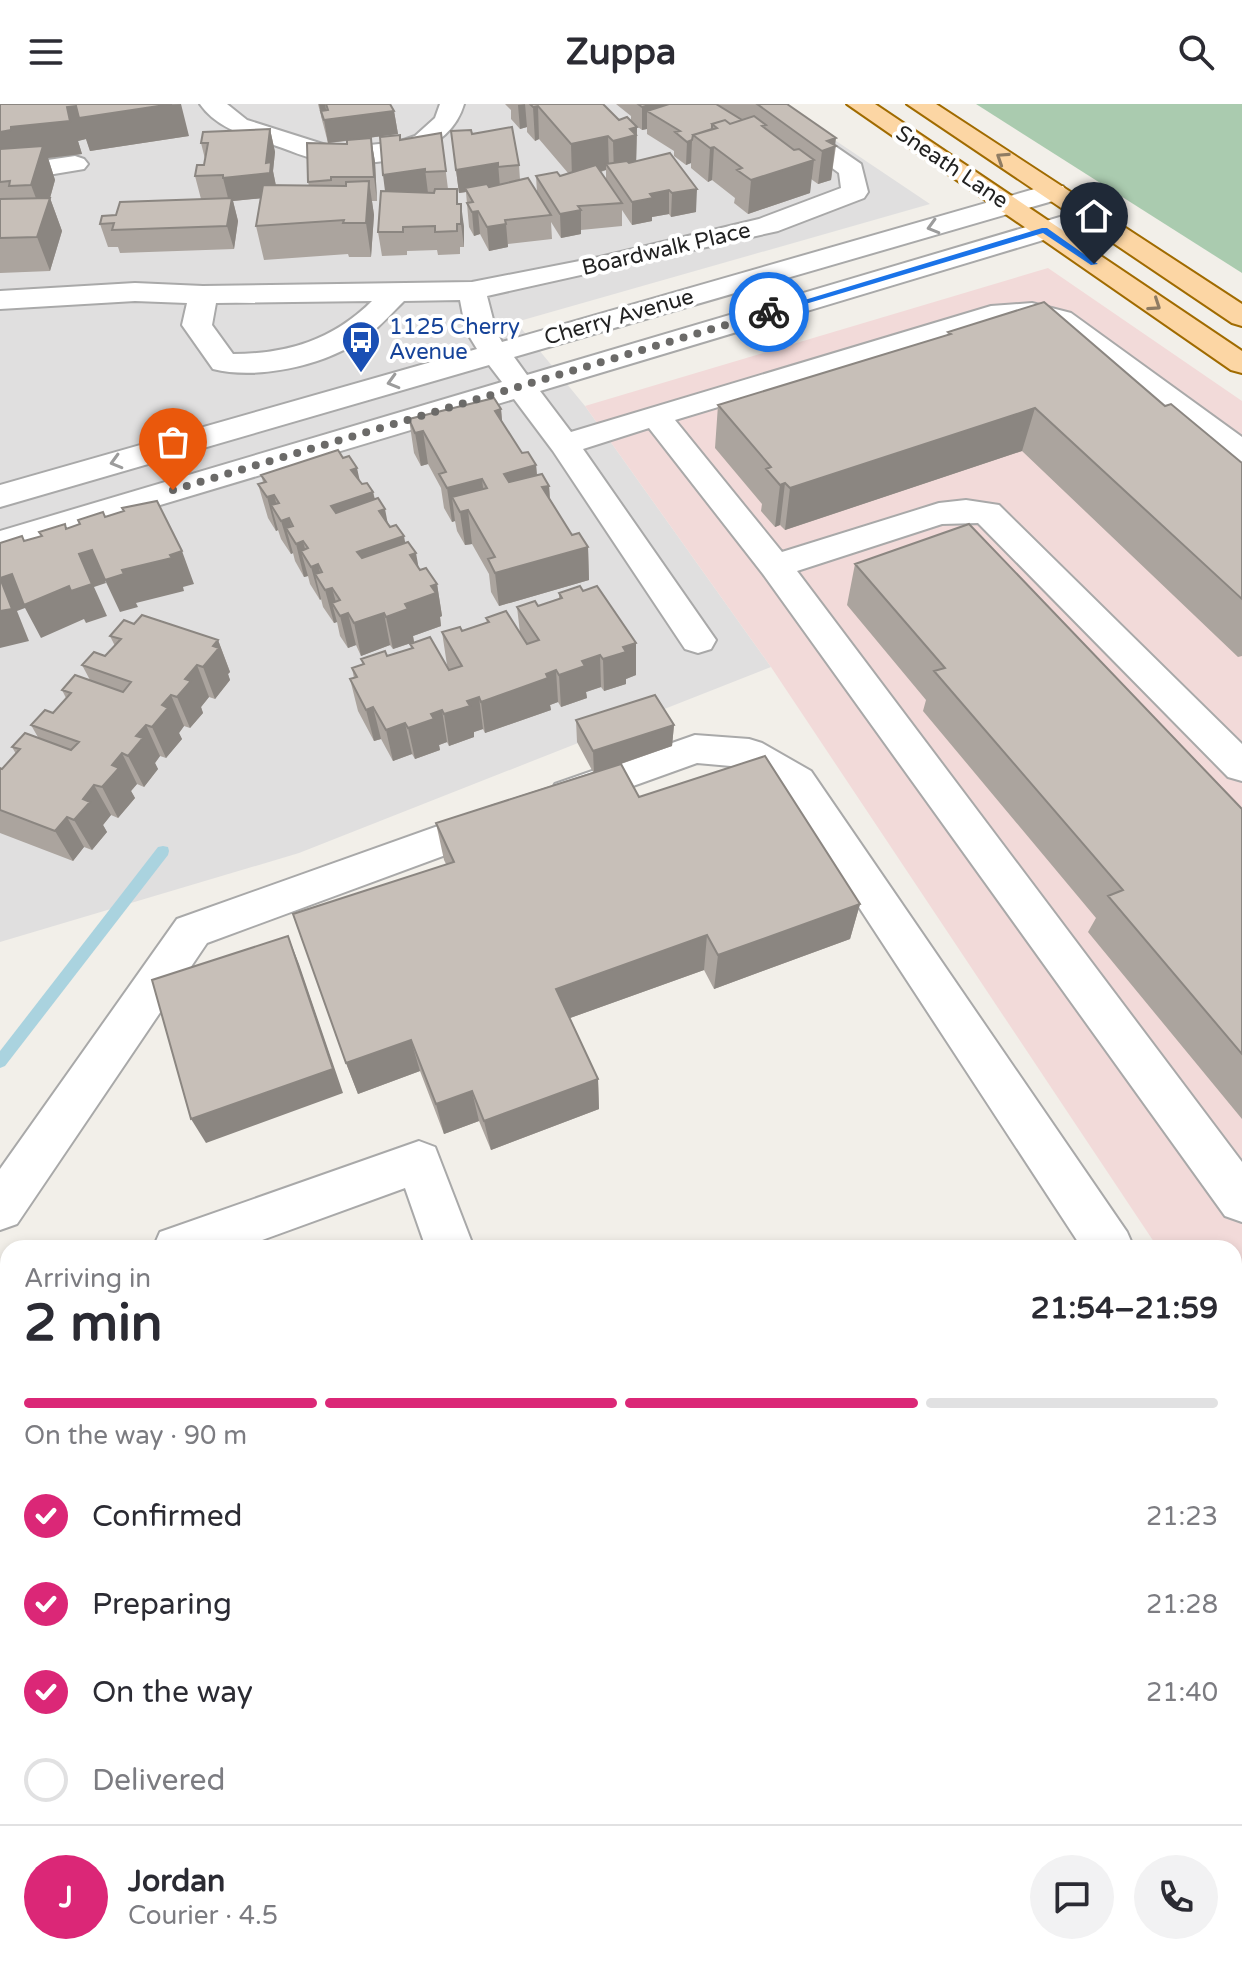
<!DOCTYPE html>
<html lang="en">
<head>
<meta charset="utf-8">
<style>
	body { margin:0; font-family:"Varela Round",sans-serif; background:#f2f2f3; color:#2b2b33; height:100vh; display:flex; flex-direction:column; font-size:30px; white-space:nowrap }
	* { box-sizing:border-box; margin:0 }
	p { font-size:26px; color:#7c7c81 }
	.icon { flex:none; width:44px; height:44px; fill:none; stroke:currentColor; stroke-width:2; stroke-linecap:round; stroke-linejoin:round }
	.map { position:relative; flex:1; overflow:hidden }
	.side { position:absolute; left:0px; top:1136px; width:1242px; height:746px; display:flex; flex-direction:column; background:#fff; border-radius:24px 24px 0 0; box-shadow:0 4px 12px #0003 }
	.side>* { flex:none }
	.pin { position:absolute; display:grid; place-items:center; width:68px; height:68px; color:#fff; margin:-82px -34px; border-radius:50% 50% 50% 0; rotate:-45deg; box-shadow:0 0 8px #0007 }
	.pin .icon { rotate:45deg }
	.courier { position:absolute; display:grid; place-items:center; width:80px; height:80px; margin:-40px; border:6px solid #1a73e8; border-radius:50%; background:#fff; color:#222; box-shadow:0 2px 10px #0007 }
	.summary em { font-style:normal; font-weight:700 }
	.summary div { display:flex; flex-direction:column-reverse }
	.summary { display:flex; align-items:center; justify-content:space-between; height:136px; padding:0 24px }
	h1 { font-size:52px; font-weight:700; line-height:60px }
	.bar { display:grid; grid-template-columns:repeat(4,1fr); gap:12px 8px; align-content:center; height:96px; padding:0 24px }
	.bar i { height:10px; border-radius:6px; background:#e1e1e2 }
	.bar .on { background:#db2777 }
	.bar p { grid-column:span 4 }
	.line { display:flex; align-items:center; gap:20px; padding:0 24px; border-top:2px solid #e1e1e2 }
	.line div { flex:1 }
	.round { display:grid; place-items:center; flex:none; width:84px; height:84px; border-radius:42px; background:#f2f2f3 }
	ol { padding:0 24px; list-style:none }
	li { display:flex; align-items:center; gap:24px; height:88px }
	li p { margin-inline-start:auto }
	li .icon { padding:8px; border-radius:50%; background:#db2777; color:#fff; stroke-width:4 }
	li:last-child { color:#7c7c81 }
	li i { width:44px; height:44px; border:4px solid #e1e1e2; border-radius:50% }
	header { display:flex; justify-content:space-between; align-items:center; height:104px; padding:0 24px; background:#fff; font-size:36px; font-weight:700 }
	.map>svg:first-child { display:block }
	.residential { fill:#e0dfdf }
	.commercial { fill:#f2dad9 }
	.cemetery { fill:#aacbaf }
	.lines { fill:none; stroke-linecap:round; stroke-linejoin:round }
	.stream { fill:#aad3df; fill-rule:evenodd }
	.minor-casing { stroke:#a9a9a9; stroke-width:4 }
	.major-casing { stroke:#a06b00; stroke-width:4 }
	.minor { fill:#fff; fill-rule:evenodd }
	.major { fill:#fcd6a4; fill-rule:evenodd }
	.wall { fill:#aba49e; fill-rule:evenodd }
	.shaded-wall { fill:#8b8681 }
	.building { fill:#c7bfb8; stroke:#8b8681; stroke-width:2 }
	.oneway { stroke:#8f7c63 }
	.oneway2 { stroke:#9c9c9c }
	.route { fill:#1a73e8 }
	.done { stroke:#6b6a68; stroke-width:8; stroke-dasharray:0 14.4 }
	.labels { text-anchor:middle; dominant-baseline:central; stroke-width:8; stroke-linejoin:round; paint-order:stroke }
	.far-street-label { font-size:22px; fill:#222; stroke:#fff }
	.far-transit-label { font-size:22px; fill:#164399; stroke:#fff; text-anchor:start }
</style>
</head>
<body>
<header><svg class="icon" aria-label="menu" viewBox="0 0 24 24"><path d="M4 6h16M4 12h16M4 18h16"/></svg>Zuppa<svg class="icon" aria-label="search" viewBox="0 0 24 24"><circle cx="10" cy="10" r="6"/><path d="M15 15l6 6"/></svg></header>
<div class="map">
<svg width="1242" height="1881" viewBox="0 0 1242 1881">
	<rect width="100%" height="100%" fill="#f2efe9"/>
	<path class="residential" d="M0,0H781L930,100L516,218L585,302L771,563L299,749L0,838Z"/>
	<path class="commercial" d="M1048,164L1242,297V1271L1234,1259V1144H1158L771,563L585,302Z
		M1242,1396V1881H310L323,1874H1234V1400Z"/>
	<path class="cemetery" d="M976,0H1242V169Z"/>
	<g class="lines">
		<path class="stream" d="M163,742L168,743L169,747L168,751L5,962L0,964V947L158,743Z"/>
		<g class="minor-casing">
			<path id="minor" d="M200,0H227L247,16L329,42L351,43L398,38L415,32L435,14L440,0H464C449,53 376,64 328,58C308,55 287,45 268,39C243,31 216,23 200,0Z
				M746,0H774L861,60L868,88L864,94L778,127L487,192L496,227L502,238L1045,82H1063L1067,88L1063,94L514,253L527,271L1080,107H1100L1103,113L1100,119L540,287L571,328L991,202L1032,199L1071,209L1242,333V358L1231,355L1051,221L1032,217H1003L675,316L782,448L939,399L966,396L999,401L1242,640V677L1228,673L978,419L942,420L797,467L1242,1058V1118L1225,1112L763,470L649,324L583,345L716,536L711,545L698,549L685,545L553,347L514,295L0,449V427L502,278L489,261L0,403V381L477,245L466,227L460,196L404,197C390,211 376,227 358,238C320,262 257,276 213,265L182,221L187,199L135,197L0,205V187L135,179L203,182L472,178L600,153L759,115L841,84L839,69ZM372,197C333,236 287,250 233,250L212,221L216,199Z
				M75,52L84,55L88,60L84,65L0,79V63Z
				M695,631L749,635L762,639L811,667L1127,1128L1134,1144H1082L783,687L742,663L697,659L569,705L555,700L550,690L555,680Z
				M497,701L511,705L517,716L511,727L207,839L17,1120L0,1126V1065L177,815Z
				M419,1037L435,1043L474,1144H426L405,1084L240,1144H153L160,1128Z
				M8,1180V1228L0,1231V1183Z
				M1234,1302L1242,1305V1366L1234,1363Z
				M8,1314V1366L0,1369V1317Z
				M1242,1454V1510L1234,1514V1458Z
				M117,1874H193L190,1881H114Z
				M481,1874H555L552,1881H478Z"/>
		</g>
		<g class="major-casing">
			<path id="major" d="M847,0H875L1242,247V269L1231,266Z
				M907,0H936L1242,200V222L1232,219Z"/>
		</g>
		<use href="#minor" class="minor"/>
		<use href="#major" class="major"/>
	</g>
	<path class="wall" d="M0,0L189,32L90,47L86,35L78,37L82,50L48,54L55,76L50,94L62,127L50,167L0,169Z
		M318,0H390L394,7L398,30L361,35L371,34L375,58L377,97H372L374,111L371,153H349L348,150L264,156L256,122L261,94L233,97L238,117L234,145L120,149L118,143H108L100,120L116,111L201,95L195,72L204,61L205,55L201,39L270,25L275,48L273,67L276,82H309L308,78L347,40V37L328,39Z
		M505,0H603L619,16L637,23L636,57L696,108L671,113L669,110L652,113V117L632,121L622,106V122L581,126V130L561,134L551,118L552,135L508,140V143L489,147L480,130L474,132L469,123L466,88L459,89L451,27L472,30L519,61L520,76L537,88L536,72H560L568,69L539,35L535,37L527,28V23L520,25L511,15V6ZM606,66V76L601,68Z
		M616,0H787L836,42L831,76L818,80L811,75L810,89L748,110L734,99L735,94L712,76L708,78L691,64V59L686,61L674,52V47L647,30V25L642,26L631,18V12Z
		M441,29L448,85L459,100L464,123V143H460V150L438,151L437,146L407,147V151L382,152L378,128L385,87L400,36Z
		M948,228L1165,302L1242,359V552L1238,553L1022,347L785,426L780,421L775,423L761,407L762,400L715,344L718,301L947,232Z
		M501,305L502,318L522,349L536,361L537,371L549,382L550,395L572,431L588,443L589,476L499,502L491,488L489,470L472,440L465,441L457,427L455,417L452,418L444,404L441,384L428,360L421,362L414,349L409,315Z
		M343,354L362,380L373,388L375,395L388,419L405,439L420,466L437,480L442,512L440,513L441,522L413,532L414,538L393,545L390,541L361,552L356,541L348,544L340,532L337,518L334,519L323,503L321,495L320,496L310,480L308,472L304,473L295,457L293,449L291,450L281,435L278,426L276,427L268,414L258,380L263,378L261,371Z
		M855,460L1242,705V1015L1088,828L1096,814L923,607L926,596L847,501Z
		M583,487L636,539V571L626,575V580L604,587L601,583L586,588L587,594L561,603L558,598L550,601L551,606L485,629L483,625L474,628V633L449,642L447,638L439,641L440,646L415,655L412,650L393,657L381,635L374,637L358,607L350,575L354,574L352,564L363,560L361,555L387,552L411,544L410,540L449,566L447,561L442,528L462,527L487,519L486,514L520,529L517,503L538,502L559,495V489Z
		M134,520L218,536L230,568L228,570L230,576L215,595L209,593L201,603L203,609L190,624L184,622L179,629L182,635L166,654L160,652L155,659L158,665L144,683L137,680L131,687L135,694L118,714L111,711L103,721L107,728L92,746L84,743L73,757L0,729V664L2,665L16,650L12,643L39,635L31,621L53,609L66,594L62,586L90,576L82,561L105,552L115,542L110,532Z
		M576,616L674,621L672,642L621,660L639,693L860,800L850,835L714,885L704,866L570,914L598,975L599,1005L491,1046L479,1017L444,1030L420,967L358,990L346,959L446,760L444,756L436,719L593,668L577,638Z
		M618,1874H1011L1014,1881H607Z"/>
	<path class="shaded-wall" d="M181,0L189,32L90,47L86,35L78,37L82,50L48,54L55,76L50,94L62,127L50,167L37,133L43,113L31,81L0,63V28L67,3L76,2Z
		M319,0H325L328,16L394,7L398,30L328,39L324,16L321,7L323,20Z
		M525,0L527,23L520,25L518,1Z
		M653,0H668L647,7V25L642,26V3Z
		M538,2L539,35L535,37L533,3Z
		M637,23L636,65L614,71L613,37L630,25Z
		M270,25L275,48L273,67L276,82V93L233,97L238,117L234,145L227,122L229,98L223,74L266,59Z
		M608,32L609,64L606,60V66L572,74L571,40Z
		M371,34L375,58L377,97L374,73Z
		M836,34L831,76L818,80L822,47L827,37Z
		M692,36L691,59L686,61L687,38Z
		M714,43L712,76L708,78L710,44Z
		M814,56L810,89L748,110L751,76Z
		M498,59L500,83L465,84L466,88L459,89L456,66Z
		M425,65L428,89L386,95L383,71Z
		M369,77L374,111L371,153L366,119Z
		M697,85L696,108L671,113L672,89Z
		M669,86V110L652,113V117L632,121V98L650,90Z
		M461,100L464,123V143L461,120Z
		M581,106V130L561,134L560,110Z
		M478,107L480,130L474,132L472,108Z
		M506,120L508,143L489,147L487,123Z
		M1035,304L1022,347L785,426L790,384Z
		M501,305L504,339L495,307Z
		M423,327L428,360L421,362L415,329Z
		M536,361L539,395L507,403L504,370Z
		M357,364L363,391L373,388L380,421L339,435L331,402L351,366Z
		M482,375L486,408L468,406L472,440L465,441L460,408L452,393L455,417L452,418L447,384Z
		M785,379L780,421L775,423L780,381Z
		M549,382L551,415L542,383Z
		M274,391L281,416L271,401L278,426L276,427L267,393Z
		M385,405L391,436L404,432L410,465L365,481L357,448L379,407Z
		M289,414L296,440L303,437L309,460L301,447L308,472L304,473L296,440L286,424L293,449L291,450L281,417Z
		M588,443L589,476L499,502L495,469Z
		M92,446L106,479L94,483L107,512L86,519L84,515L41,534L25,504L17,507L29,537L0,544V474Z
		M182,447L194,480L183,483L184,487L136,499L138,503L120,508L105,476L122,466Z
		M416,449L422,482L410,451Z
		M318,460L324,484L315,470L321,495L320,496L311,463Z
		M437,480L442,512L440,513L441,522L413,532L414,538L393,545L386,513L431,482Z
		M332,484L339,509L332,499L337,518L334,519L325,486Z
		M348,509L356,541L348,544L340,512Z
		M384,509L390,541L361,552L354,519Z
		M218,536L230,568L228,570L230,576L215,595L203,563L213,542Z
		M636,539V571L626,575V580L604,587L603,555L623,543Z
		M600,551L601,583L586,588L587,594L561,603L559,571L582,557Z
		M197,561L209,593L201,603L203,609L190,624L177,593L185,575Z
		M556,566L558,598L550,601L551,606L485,629L481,598Z
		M171,591L184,622L179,629L182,635L166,654L152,623L162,601Z
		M479,593L483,625L474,628V633L449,642L444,610L467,597Z
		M373,603L381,635L374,637L366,606Z
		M442,606L447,638L439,641L440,646L415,655L408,624L431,610Z
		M405,619L412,650L393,657L386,626Z
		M146,621L160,652L155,659L158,665L144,683L128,652L136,632Z
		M674,621L672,642L594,669L593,647Z
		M122,649L137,680L131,687L135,694L118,714L102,683L112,661Z
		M94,681L111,711L103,721L107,728L92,746L74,716L83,695Z
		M67,713L84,743L73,757L55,727Z
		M860,800L850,835L714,885L718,851Z
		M707,831L704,866L559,918L556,885Z
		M288,832L299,860L343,989L206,1039L191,1015Z
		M411,936L420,967L358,990L346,959Z
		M598,975L599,1005L491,1046L484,1017Z
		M472,987L479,1017L444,1030L436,1000Z"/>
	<path class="building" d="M0,0H172L79,14L76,2L67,3L70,17L11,23V26L0,28Z
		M326,0H390L394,7L324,16L321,7L328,6Z
		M530,0H603L619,16L627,13L637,23L630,25L636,31L613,37L608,32L571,40L538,2L533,3Z
		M638,0H653L642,3Z
		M669,0H716L742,16L730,20L725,16L712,20V25L693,31L692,36L687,38L675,28L680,27L647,7Z
		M757,0H787L836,34L827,37L836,42L822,47Z
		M754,12L766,21L762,22L794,46L799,45L814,56L751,76L737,66L742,64L714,43L710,44L693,31L717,24L712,20L725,16L730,20Z
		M512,23L519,61L498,63V59L456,66L451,27L471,26L472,30Z
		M270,25L266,59L271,58L270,69L223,74V71L195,72L197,61H204L208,39H201L203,28Z
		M441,29L446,67L425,68V65L383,71L380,33L400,31V36Z
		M371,34L374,73H331V76L308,78L307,39L347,40V36Z
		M43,42L31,81L9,82L10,77L0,78V45Z
		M670,49L697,85L672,89L669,86L650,90L653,94L632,98L606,60L627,57L629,59Z
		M596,61L622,99L578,102L581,106L560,110L536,72L557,68L560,72Z
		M528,74L551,111L505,116L506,120L487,123L478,107L472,108L467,99L473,98L465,84L487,80L489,83Z
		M369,77L366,119H343L344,116L256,122L263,81L346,82V78Z
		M435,85H457V100H461V120H457V127L435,128V122L403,123V128H378L381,87L434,89Z
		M50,94L37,133L0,134V95Z
		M232,94L227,122L112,126L114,119L100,120L102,112L116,111L120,98Z
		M1044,198L1165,302L1171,300L1242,359V495L1035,304L790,384L785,379L780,381L766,365L771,363L718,301L951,230L948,228Z
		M494,294L501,305L495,307L522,349L528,348L536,361L504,370L509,378L542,370L549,382L542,383L572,431L579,429L588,443L495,469L488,455L495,453L468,406L460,408L452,393L487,384L482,375L447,384L439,370L446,368L423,327L415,329L409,315Z
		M338,346L343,354L349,352L357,364L351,366L362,380L367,379L373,388L331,402L336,409L378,394L385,405L379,407L390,423L396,421L404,432L357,448L362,454L408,438L416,449L410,451L420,466L426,464L437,480L431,482L436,489L405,500L408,505L386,513L384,509L354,519L348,509L340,512L332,499L340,496L332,484L325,486L315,470L322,468L318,460L311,463L301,447L308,444L303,437L296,440L286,424L293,422L289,414L281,417L271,401L279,399L274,391L267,393L258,380L266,378L261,371Z
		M157,397L182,447L170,451L172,454L122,466L124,470L105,476L92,446L79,450L92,480L71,487L69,482L24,501L12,470L0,474L12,505L0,507V439L22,432L24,437L42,432L39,428L65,420L66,425L80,420L78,416L103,408L105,413L124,407L122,404Z
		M969,420L1242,705V950L1108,792L1123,786L934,567L945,564L855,460Z
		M580,482L583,487L597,482L636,539L623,543L626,548L603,555L600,551L582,557L585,562L559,571L556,566L546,570L548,574L481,598L479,593L467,597L470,602L444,610L442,606L431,610L434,615L408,624L405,619L386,626L373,603L366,606L350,575L357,573L352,564L364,560L361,555L385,547L387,552L413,544L410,540L430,533L449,566L462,562L442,528L460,523L462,527L489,518L486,514L506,507L527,540L539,536L517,503L535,497L538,502L562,494L559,489Z
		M142,511L218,536L213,542L219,544L203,563L197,561L185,575L191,577L177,593L171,591L162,601L168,604L152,623L146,621L136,632L143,634L128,652L122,649L112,661L119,664L102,683L94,681L83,695L90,698L74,716L67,713L55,727L0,706V664L2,665L20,645L12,643L25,629L71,646L79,638L31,621L45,606L53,609L71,589L62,586L75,571L123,588L131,578L82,561L94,548L105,552L121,535L110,532L124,516L134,520Z
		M655,591L674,621L593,647L576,616Z
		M765,652L860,800L718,851L707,831L556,885L598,975L484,1017L472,987L436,1000L411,936L346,959L293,810L454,758L436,719L621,660L639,693Z
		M288,832L333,965L191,1015L152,876Z
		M643,1874H1011L1014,1881H631Z"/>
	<defs><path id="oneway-chevron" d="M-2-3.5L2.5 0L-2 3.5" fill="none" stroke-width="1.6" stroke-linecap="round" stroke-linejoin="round" transform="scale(2)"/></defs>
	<g class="oneway">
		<use href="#oneway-chevron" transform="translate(1002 54) rotate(-147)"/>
		<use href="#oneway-chevron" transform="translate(1155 201) rotate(34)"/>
	</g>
	<g class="oneway2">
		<use href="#oneway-chevron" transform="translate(933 123) rotate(164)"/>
		<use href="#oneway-chevron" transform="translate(393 278) rotate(164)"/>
		<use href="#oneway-chevron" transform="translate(116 358) rotate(164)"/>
	</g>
	<path class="route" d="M1042,124H1047L1098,160L1091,161L1043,129L772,210L765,208Z"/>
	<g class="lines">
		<path class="done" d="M173,386L769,208"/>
	</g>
	<defs>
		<g id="bus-pin" transform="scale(2)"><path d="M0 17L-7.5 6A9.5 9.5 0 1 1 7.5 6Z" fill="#1a4fb4" stroke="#fff"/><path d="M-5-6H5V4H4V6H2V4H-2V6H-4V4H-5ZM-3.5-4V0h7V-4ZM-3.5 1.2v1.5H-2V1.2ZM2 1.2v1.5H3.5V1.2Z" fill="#fff"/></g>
	</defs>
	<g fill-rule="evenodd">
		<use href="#bus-pin" x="361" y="236"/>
	</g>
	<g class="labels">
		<g class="far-street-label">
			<text transform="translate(952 63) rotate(34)">Sneath Lane</text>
			<text transform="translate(666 145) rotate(-13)">Boardwalk Place</text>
			<text transform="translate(619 213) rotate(-16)">Cherry Avenue</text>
		</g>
		<g class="far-transit-label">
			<text x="389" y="223">1125 Cherry<tspan x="389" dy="25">Avenue</tspan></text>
		</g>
	</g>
</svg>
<div class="pin" style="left:173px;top:386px;background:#ea580c"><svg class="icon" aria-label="bag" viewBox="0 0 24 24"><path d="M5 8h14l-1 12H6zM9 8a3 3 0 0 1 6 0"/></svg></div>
<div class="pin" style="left:1094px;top:160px;background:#1f2937"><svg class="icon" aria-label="home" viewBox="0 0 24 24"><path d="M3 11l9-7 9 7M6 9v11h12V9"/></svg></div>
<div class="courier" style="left:769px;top:208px"><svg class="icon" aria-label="bike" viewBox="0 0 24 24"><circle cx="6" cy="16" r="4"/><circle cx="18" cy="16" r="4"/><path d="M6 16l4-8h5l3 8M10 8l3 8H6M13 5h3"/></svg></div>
<section class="side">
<div class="summary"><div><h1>2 min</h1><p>Arriving in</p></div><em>21:54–21:59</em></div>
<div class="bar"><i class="on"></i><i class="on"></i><i class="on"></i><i></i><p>On the way · 90 m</p></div>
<ol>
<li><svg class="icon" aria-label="check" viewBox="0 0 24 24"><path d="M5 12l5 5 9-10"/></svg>Confirmed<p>21:23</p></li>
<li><svg class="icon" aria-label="check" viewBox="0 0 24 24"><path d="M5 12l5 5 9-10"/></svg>Preparing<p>21:28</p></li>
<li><svg class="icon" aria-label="check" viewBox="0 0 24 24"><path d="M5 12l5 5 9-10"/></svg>On the way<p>21:40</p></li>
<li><i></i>Delivered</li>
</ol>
<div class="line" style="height:144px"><b class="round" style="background:#db2777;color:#fff">J</b><div><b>Jordan</b><p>Courier · 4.5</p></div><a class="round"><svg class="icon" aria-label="chat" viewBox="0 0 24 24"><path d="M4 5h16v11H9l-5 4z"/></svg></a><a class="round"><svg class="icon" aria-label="phone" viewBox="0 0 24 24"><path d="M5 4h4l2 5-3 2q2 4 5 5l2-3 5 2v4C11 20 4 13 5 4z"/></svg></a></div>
</section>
</div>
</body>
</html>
